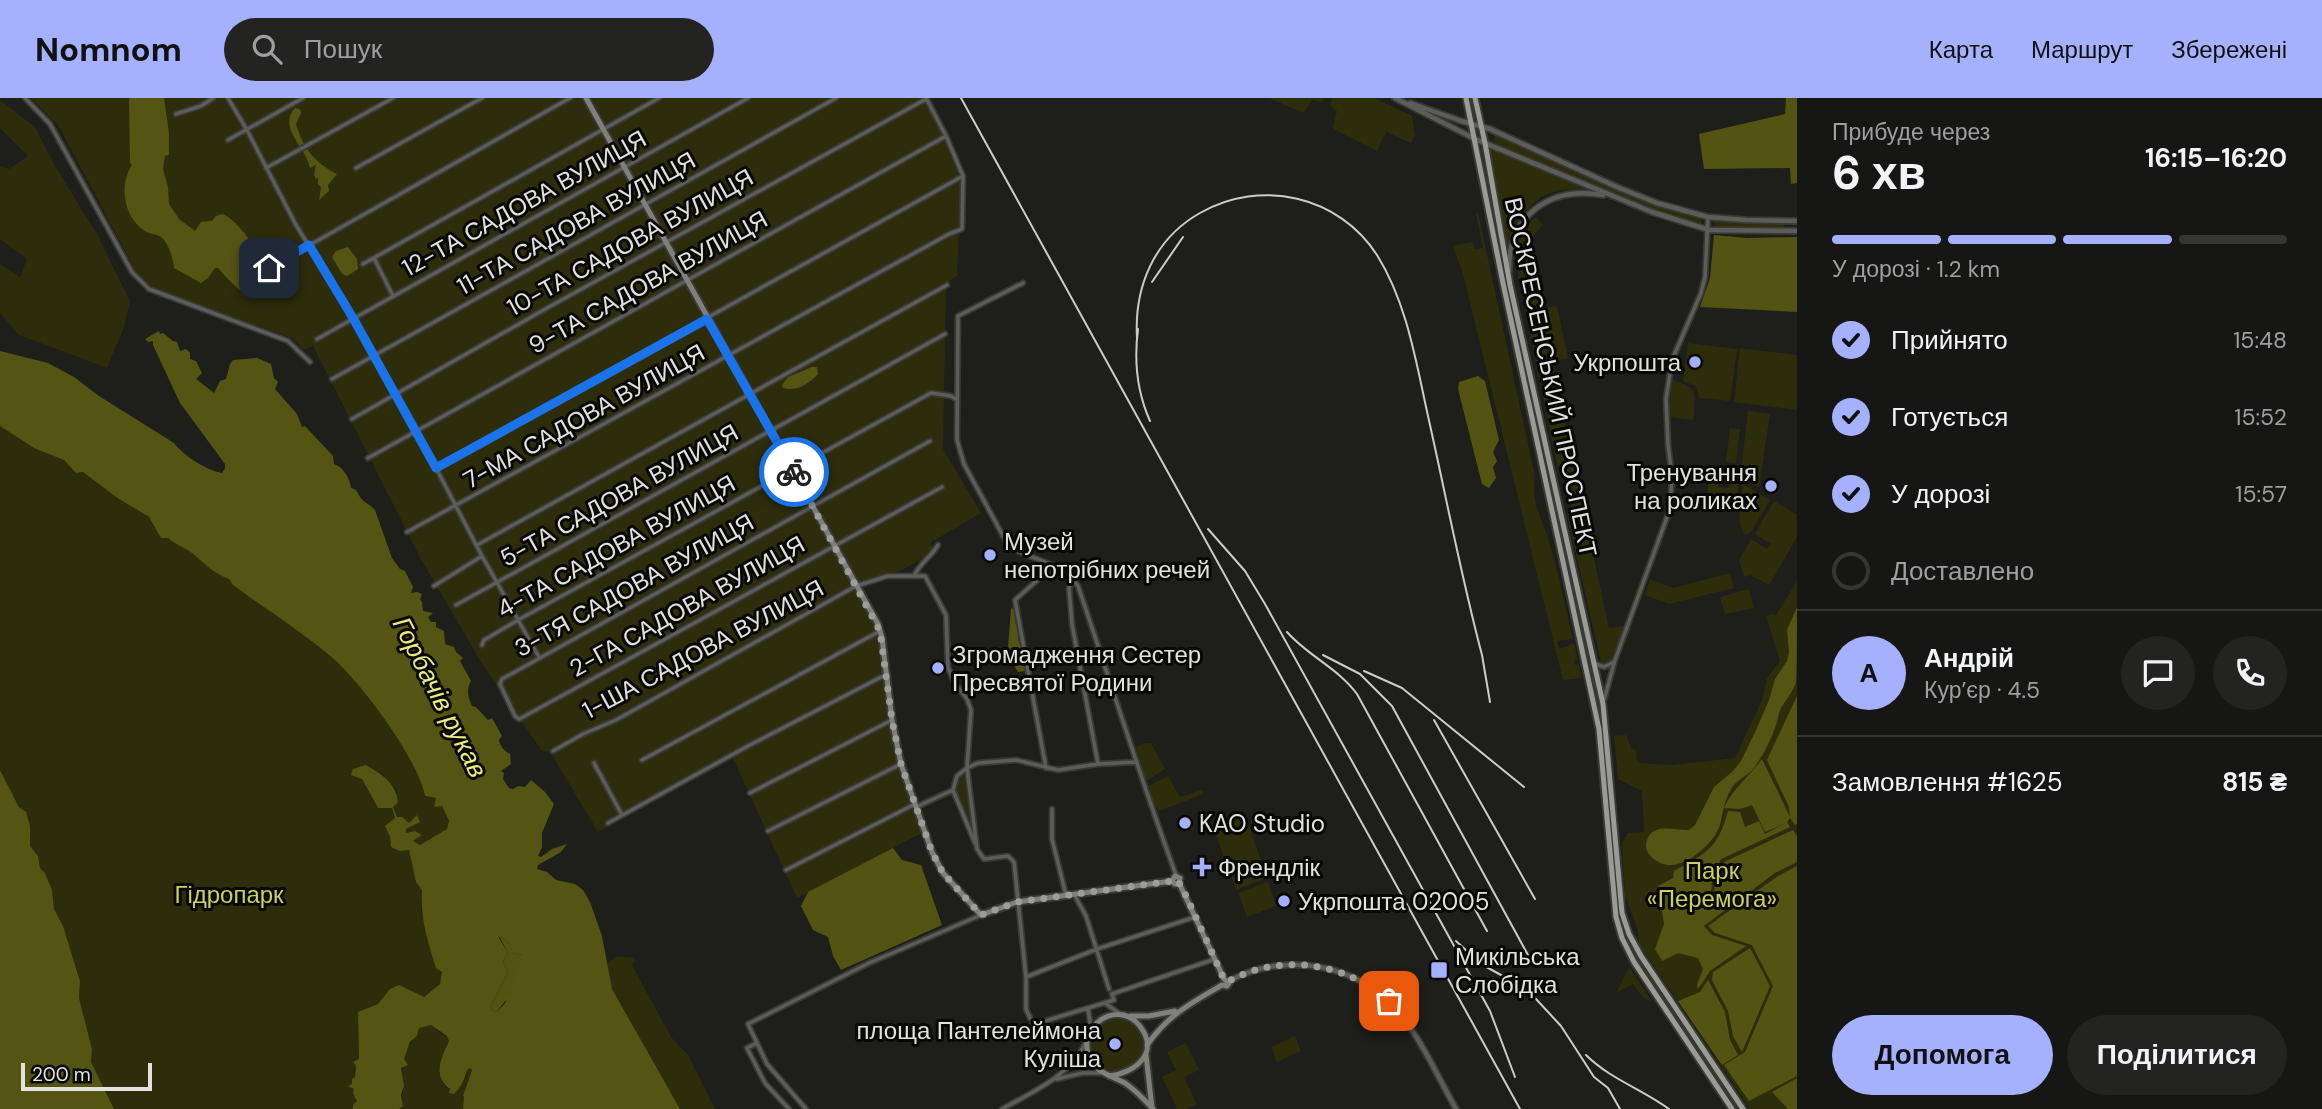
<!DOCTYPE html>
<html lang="uk">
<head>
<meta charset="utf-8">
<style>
	body { margin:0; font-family:"DM Sans",sans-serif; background:#232322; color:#f1f3f6; height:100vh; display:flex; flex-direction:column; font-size:26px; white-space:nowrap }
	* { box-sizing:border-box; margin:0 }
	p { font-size:23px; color:#9e9fa0 }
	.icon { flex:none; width:38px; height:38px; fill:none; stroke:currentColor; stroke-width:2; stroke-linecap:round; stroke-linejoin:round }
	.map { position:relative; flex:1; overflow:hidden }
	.drawer { display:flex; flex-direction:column; background:#161614; width:525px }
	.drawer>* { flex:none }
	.scale { position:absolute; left:21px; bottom:18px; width:131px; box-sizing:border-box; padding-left:7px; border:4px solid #e1e2de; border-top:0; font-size:19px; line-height:24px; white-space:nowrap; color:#e1e2de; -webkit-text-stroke:5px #080807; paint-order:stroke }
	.pin { position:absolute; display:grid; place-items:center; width:60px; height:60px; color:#fff; margin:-30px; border-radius:14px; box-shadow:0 4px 10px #0006 }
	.courier { position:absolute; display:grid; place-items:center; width:70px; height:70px; margin:-35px; border:5px solid #1a73e8; border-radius:50%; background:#fff; color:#222; box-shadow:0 2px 9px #0007 }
	.summary em { font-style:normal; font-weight:700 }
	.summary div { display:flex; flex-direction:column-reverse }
	.summary { display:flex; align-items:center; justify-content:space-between; height:119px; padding:0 35px }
	h1 { font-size:46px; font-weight:700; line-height:52px }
	.bar { display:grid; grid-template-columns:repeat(4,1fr); gap:10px 7px; align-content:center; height:84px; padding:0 35px }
	.bar i { height:9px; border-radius:5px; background:#353534 }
	.bar .on { background:#a5b1fc }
	.bar p { grid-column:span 4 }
	.line { display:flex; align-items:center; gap:18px; padding:0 35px; border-top:2px solid #353534 }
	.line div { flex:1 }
	.round { display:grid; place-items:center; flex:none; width:74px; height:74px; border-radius:37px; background:#232322 }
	ol { padding:0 35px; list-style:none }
	li { display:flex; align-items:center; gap:21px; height:77px }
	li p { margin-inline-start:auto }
	li .icon { padding:7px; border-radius:50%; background:#a5b1fc; color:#111; stroke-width:4 }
	li:last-child { color:#9e9fa0 }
	li i { width:38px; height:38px; border:4px solid #353534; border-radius:50% }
	.action { display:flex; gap:14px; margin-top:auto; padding:14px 35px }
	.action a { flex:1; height:80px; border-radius:42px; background:#a5b1fc; color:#111; font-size:28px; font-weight:700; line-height:80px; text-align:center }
	.action a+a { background:#232322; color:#f1f3f6 }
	header { display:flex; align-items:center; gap:42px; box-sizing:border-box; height:98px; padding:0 35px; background:#a5b1fc; color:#111 }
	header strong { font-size:33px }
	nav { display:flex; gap:38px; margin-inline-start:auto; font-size:24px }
	.search { width:490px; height:63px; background:#232322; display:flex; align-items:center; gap:18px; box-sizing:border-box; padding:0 24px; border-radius:38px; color:#9e9fa0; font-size:26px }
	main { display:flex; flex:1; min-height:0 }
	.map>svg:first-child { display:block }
	.green { fill:#2d2d0c }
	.forest { fill:#535412 }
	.water { fill:#545513; fill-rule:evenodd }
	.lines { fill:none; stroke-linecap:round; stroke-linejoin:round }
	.minor-casing { stroke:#393935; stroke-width:7 }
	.tertiary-casing { stroke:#393935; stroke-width:8 }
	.secondary-casing { stroke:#393935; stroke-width:9 }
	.primary-casing { stroke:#393935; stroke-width:9 }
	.minor { stroke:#5c5c59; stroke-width:3.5 }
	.tertiary { stroke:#5c5c59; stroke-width:4.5 }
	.secondary { stroke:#7f7f7b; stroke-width:5 }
	.primary { stroke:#9a9b95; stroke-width:5 }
	.rail { stroke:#cccdc9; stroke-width:2 }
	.done { stroke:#9d9d99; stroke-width:7; stroke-dasharray:0 12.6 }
	.route { stroke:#1a73e8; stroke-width:9 }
	.poi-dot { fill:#a5b1fc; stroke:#080807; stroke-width:2.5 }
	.labels { text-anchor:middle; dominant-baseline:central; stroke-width:6; stroke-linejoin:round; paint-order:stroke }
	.street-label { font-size:24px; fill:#e1e2de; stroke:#080807 }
	.poi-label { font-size:24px; fill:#e1e2de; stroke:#080807; text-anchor:start }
	.park-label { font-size:24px; fill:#cdcf5f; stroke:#080807 }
	.water-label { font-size:26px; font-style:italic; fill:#e9ec7c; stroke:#080807 }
</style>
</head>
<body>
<header>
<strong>Nomnom</strong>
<div class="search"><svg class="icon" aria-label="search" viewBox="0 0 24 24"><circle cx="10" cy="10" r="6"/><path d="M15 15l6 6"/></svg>Пошук</div>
<nav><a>Карта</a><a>Маршрут</a><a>Збережені</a></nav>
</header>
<main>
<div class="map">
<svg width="1797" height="1011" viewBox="0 0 1797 1011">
	<rect width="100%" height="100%" fill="#1e1e1a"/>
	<path class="green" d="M31,0H923L944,40L961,84L957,178L946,185L943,351L981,415L930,445L933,451L931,456L898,474L877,478L853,489L878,531L899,667L922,735L797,800L733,660L598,734L550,654L542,653L484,569L422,463L313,248L304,252L292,240L162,194L148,186L138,177L58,27Z
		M1269,0H1325L1322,4L1312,2L1304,15Z
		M1332,0H1375L1412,18L1415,37L1411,45L1386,34L1377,53L1335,32L1333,29L1337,13L1330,8Z
		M0,2L35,29L55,68L97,136L130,203L124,229L107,270L19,237L0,215V166L20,179L27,161L0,141V68L9,71L28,58L0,30Z
		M1494,37C1562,67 1629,100 1701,119V126L1647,111L1495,45Z
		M1490,49L1587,91L1559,92L1541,99L1518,119L1507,153Z
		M1478,115L1535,378C1530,401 1541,419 1548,440C1558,473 1565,507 1573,541L1557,543L1559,551L1574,545L1578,562L1574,563L1575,567L1579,566L1582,580L1563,582L1463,176L1453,149L1455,147L1473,144L1475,151L1483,150L1476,116Z
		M1535,119L1543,127L1535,135L1530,148L1543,210L1557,208L1568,260L1552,264L1609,530L1624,528L1612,562L1605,566L1601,564L1567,417L1572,410L1566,382L1559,377L1519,181C1515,151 1513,141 1535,119Z
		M1716,122L1752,125H1783L1785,130L1782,132H1740L1716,129L1714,124Z
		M1688,245L1737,251L1730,303L1699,300L1696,288L1683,283Z
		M1740,250L1797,257V312L1734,304Z
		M1672,282C1700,290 1695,297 1693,322L1669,319Z
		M1748,313L1770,316L1759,389L1740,381Z
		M0,328L34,350L64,362L76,375L83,374L116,399L149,419L161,440H168C176,447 184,449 192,455C204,465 214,476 229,481L233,487C265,510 299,532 329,557C359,581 418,661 425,698L436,700L435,709L441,707L449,723L447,731L420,747L413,744L422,737L415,733L406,735L405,732L420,724L417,717L409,725L397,719L393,709L397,692L382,676L366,667L351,676L362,681L378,710L391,709L395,720L385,728L390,739L391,749L409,752L416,784L422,792L421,812L442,874L440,886L424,899L390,891L378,906L358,914L359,961L354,972L357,1003L353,1007V1011H114L91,964L92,951L79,900L80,883L63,828L54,811L52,792L45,775L40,770L38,758L30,748V728L0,672Z
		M1730,330L1740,331L1736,365L1726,364Z
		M1708,381L1719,382L1718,389L1729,390L1730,384L1738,386L1737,414L1707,411Z
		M1743,386L1770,402L1751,434L1745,437C1735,424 1741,402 1743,386Z
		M1774,403L1797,417V439L1769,487L1750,477L1744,479L1739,462L1751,441L1767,451L1771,446L1755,436Z
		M1730,475L1734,490L1669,506L1645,497L1650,481L1673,490Z
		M1797,483V1011H1750L1639,846L1638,833L1625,797L1622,745L1628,735L1644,734L1642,693L1618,681L1614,638L1626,637L1631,650L1636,652L1637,663L1640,665L1672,667L1735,660L1762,602L1767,580L1780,563L1766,518L1772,516L1776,517Z
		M1749,491L1754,510L1725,516L1720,499Z
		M1144,645H1151L1165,671L1148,682H1145L1136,649Z
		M962,677L967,682L974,741L956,692L959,680Z
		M1168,678L1180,699L1202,692L1204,696L1159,713L1157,709L1151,706L1148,688Z
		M1246,719L1267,780L1236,792L1213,729Z
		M1268,784L1276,808L1247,819L1238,795Z
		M616,858L636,860L632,867L671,939L688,957L715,1011H680L612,891L607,867Z
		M1629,869L1652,903L1644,901L1633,886L1616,895Z
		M1091 947a26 26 0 1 1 52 0a26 26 0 1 1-52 0Z
		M431,927L443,937L447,938L449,943C441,957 434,974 445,988C447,991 451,992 453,996L466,980L467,972L470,970L472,972L463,998L465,999L463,1011H399L403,1007C401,998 404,993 403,985C401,969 404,950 417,938L419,929Z
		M1295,938L1301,953L1277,964L1271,949Z
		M1186,945L1199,972L1184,979L1197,1006L1187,1011H1177L1162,979L1176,972L1167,954Z"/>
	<path class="forest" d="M1786,0H1797V85L1791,86L1790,70L1704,71L1699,36L1785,16Z
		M1714,137L1747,140L1797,139V214L1700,209L1710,180Z
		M1478,278L1485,283L1499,342L1493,354L1497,363L1493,369L1496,380L1489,390L1482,386L1458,291L1459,284Z
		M1015,509L1016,527L1020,530L1018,540L1019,544H1022L1024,557L1023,561L1027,569L1026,573L1018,574L1015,569L1016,561L1008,550L1011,511Z
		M1797,598V726L1795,727L1790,720L1787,724L1790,729L1721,761L1712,783L1711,797L1737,803L1704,828L1712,837L1746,848L1710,873L1698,891L1697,887L1703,871L1698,860L1678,855L1662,863L1655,851L1664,826L1658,788L1673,780L1674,773C1707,755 1718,750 1728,713L1740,714L1745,729L1759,723L1765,736L1784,726L1765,734L1752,707L1740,711L1724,710C1732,691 1749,679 1762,661L1790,719L1789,709L1767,662Z
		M1793,732L1797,738V764L1775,775L1740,801L1714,794L1715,784L1724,764Z
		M893,750L902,762L921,767L942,827L841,872L833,858L828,839L813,832L801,808L808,794Z
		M1797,768V978L1749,1003L1724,967L1745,954L1773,888L1752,847L1715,835L1708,828L1778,778Z
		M498,836L508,844L513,855L524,857L511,895L497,914L492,913L491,908L508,874L503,863L508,855Z
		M1750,850L1770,888L1742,954L1733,938L1728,913L1712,882L1713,874Z
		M1708,882L1725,914L1730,942L1738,957L1722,967L1678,903L1700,894Z
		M1797,980V1011H1788L1772,994Z"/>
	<path class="water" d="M129,0H164L169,35V57L165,58L163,71L168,89L169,106L179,121L195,133L201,124L212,123L216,118L223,116C236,123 251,141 256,155C258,161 255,161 256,167C257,178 268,186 258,198C242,199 228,181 218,170H215L208,180L201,185L174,170C173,160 169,146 161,139C157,136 149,136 145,133C123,119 119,87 132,67L130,65Z
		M295,10L300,11L301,15L296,26C303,50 315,65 337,76L328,87L329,93L319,102L321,89L318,86V80L316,81L314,77L316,67L310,70C307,50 277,30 295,10Z
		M348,149L357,161L358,171L347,178L342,176L332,159L336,153Z
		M159,233L160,236L163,235L173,243L177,244L180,253L186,251L190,255V261L196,263L202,275L196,281L214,295L220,283L226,281L230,266L233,262L257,260L271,266L274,280L278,284L275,291L297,316L302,329L305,328L333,358L334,366C343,369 350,380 351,390C358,392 357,394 360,399C363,404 371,407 375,412L392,460L400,471L405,473L413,489L411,495L417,494L422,496L420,501L422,504L423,513L433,515L428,519L431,524H436V529L444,533L445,546L454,549L456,554L463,560L460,563L471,583C466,592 468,599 472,608L476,609L488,622L492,620L502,638L499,642C500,648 504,653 510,656L511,666L501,673L504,675L503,681L509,690L513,691L518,688L525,689L531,682L545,694L554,706L542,735V749L538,758L541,759L552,751L567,746L561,754L538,767L537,771L547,774L556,782L575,786L583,792L590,804L602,838L612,891L680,1011H463L464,999L463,998L472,972L470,970L467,972C465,981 461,989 454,996L449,995L450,991C432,979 441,959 449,943L447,938L431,927L419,930L417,938L410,944L404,961L408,967L401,970L404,988L401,997L403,1008L399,1011H353V1007L357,1003L353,995L354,991L348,988L352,986V981L355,979L356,967L353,964L359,961L358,914L378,906L390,891L399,887L424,899L440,886L442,874L436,870C428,844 420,820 422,792L416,784L409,752L400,753L391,749L390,739L385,728L395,720L392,710H378L362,681L351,677L353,671L366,667C382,676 396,685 398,704L393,709L397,719H402L409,725L417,717L420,724L406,731V735L415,733L422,737L413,743L420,747L447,731L449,723L442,708L434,709L436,700L425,698C418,661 359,581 329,557C299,532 264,510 233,487L229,481C214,476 204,465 192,455C184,449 176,447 168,440H161L149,419L116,399L83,374L76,375L64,362L34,350L0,328V253L48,265L74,279L99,298L174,345C184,358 206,372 222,375L225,370V366L180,305L153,247V243L148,244L145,241ZM499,837L508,844L513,855L523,857L519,860L511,895L505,898L506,904L497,914L492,913L491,908L508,874L503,863L508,855L499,840Z
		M812,269H817L818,276C809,286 796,294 783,290L782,287L788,279Z
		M1797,509C1797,527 1797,569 1796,584C1793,595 1785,602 1780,612C1778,617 1778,622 1776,627C1771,642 1764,656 1754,670C1748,678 1736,682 1731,691C1724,703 1723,714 1720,727C1714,746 1683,773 1663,766C1650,761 1641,751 1649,738C1657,725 1677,733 1689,732L1695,727L1714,689L1733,673L1741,663L1757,630L1769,602L1775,581L1787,563L1789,554L1787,532Z
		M0,672L19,709L26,714L30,728V748L38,758L40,770L45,775L52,792L54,811L63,828L80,883L79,900L92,951L91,964L114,1011H0Z"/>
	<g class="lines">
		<g class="minor-casing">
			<path id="minor" d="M25,0L50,26L132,174L149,191L288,243L310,264
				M228,0L247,32L296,127L353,220L436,370L482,458L539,559
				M176,16L201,8L213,0
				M228,42L303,0
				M266,70L393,0
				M356,70L482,0
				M374,160L393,198
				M363,166L659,0
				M269,170L570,0
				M1023,185L958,218L957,342L964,366L1008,447C1031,463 1063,464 1078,488C1111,585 1141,682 1176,777
				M317,241L748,0
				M332,281L836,0
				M352,321L547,210L926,1
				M930,343L502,581L500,586L515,618L519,621L523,619L942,389
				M368,360L946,38
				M436,370L963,78
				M407,434L949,136L962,131L963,78L946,38L926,0
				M477,447L947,187
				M914,478C919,466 931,459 938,447
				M1073,483L1069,490L1072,526L1098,666
				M434,488L482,458
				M456,507L945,236
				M482,547L484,542L518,522L931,295L951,298L956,301
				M1596,566L1604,569L1614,564
				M1604,602L1615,562L1670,411L1672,379L1668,346L1666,301L1672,262L1701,195L1705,179L1708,119
				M553,653L583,636L616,622L856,488L888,478H925L946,517L948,569L954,584L967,601L971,612L967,670L977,751L984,761L1008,758L1014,764L1026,879V911L1030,920
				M642,662L880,533
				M594,665L622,717
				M1046,670L1015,502L1042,478L1052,475L1055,468
				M953,692L975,745
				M750,695L892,622
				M916,709L953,692L957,678L967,670L978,665L1016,662L1058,672L1098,666L1137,664
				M1052,711V741L1066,797
				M608,725L748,648L887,576
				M768,733L901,666
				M786,772L915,706
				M1074,796L1086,818L1109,891
				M1026,879L1097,851L1195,819
				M1105,905L1120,916
				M1088,910L1091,931
				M1032,927L1114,902L1112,896L1215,861
				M757,945L747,950L765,985L789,1011
				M1057,981L1082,975H1101
				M806,1011L767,966L748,926L869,865L981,817
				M1002,1011C1034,993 1069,979 1086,944"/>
		</g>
		<g class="tertiary-casing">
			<path id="tertiary" d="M1395,0L1475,41L1652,114L1709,132L1797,133
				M1410,5L1461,23L1490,31L1617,89L1657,105L1708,119L1746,122L1797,123
				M1509,173C1508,117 1550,88 1603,97
				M1229,883C1284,853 1358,865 1399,914C1422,943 1438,979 1456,1011"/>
		</g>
		<g class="secondary-casing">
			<path id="secondary" d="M586,0L878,526L882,540L892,622L901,666L915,706L932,754L943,775L981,817L1017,804L1172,783L1175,786L1179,785
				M1130,918H1149L1175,913
				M1147,947C1168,917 1191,905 1222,887L1227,888L1229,885L1224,881L1219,870L1179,785L1180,780L1175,778L1172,783
				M1146,957L1152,1010
				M1109,978C1136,975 1161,954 1139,927C1116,900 1075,930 1090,961C1097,975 1112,978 1125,985C1135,992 1144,1001 1153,1011"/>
		</g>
		<g class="primary-casing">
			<path id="primary" d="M1466,0L1503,185L1599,631L1616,819L1622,840L1634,864L1732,1011
				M1475,0L1485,45L1510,187L1603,606L1622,815L1629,836L1641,858L1743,1011"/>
		</g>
		<use href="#minor" class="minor"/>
		<use href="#tertiary" class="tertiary"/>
		<use href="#secondary" class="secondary"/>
		<use href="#primary" class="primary"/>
		<path class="rail" d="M961,0L1520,1011
			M1152,184L1183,139
			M1138,231C1134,262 1137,294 1150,323
			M1137,240C1134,189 1154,141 1200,115C1261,80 1339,98 1377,157C1407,205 1416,264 1428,318C1446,398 1461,478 1482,557L1490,604
			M1208,431L1245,473L1265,506L1490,913L1515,979
			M1287,534C1308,558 1338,570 1357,596L1487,833
			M1323,557L1360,576L1392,608L1528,857
			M1364,573L1402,590L1524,689
			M1434,622L1535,801
			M1456,843L1481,866L1510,882L1536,901L1561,928L1594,979L1608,990L1620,1011
			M1586,957C1610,981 1642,991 1669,1011"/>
	</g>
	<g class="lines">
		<path class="done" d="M794,374L880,533L892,622L901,666L932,754L943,775L981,817L1017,804L1172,783L1175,786L1179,785L1182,789L1224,881L1229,883C1281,855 1345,864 1389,903"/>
		<path class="route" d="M269,170L309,147L353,220L436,370L707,221L794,374"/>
	</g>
	<g class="poi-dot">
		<circle cx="1695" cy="264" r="7"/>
		<circle cx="1771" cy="388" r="7"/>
		<circle cx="990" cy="457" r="7"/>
		<circle cx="938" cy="570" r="7"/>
		<circle cx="1185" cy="725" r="7"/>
		<path d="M1198.5 758.5h7v7h7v7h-7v7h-7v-7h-7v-7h7z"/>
		<circle cx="1284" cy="803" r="7"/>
		<rect x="1430" y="863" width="18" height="18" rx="3.5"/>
		<circle cx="1115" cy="946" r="7"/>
	</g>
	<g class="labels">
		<g class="street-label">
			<text transform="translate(524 105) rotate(-29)">12-ТА САДОВА ВУЛИЦЯ</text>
			<text transform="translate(576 125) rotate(-29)">11-ТА САДОВА ВУЛИЦЯ</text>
			<text transform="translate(630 144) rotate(-29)">10-ТА САДОВА ВУЛИЦЯ</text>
			<text transform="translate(648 184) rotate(-29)">9-ТА САДОВА ВУЛИЦЯ</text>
			<text transform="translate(1551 279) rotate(78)">ВОСКРЕСЕНСЬКИЙ ПРОСПЕКТ</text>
			<text transform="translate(584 318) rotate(-29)">7-МА САДОВА ВУЛИЦЯ</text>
			<text transform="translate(619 397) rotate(-29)">5-ТА САДОВА ВУЛИЦЯ</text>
			<text transform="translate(616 448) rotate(-29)">4-ТА САДОВА ВУЛИЦЯ</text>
			<text transform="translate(634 487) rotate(-29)">3-ТЯ САДОВА ВУЛИЦЯ</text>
			<text transform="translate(687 508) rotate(-29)">2-ГА САДОВА ВУЛИЦЯ</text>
			<text transform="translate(703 551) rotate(-28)">1-ША САДОВА ВУЛИЦЯ</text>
		</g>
		<g class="poi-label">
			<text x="1681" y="264" text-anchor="end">Укрпошта</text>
			<text x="1757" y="374" text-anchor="end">Тренування<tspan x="1757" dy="28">на роликах</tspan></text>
			<text x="1004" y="443">Музей<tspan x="1004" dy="28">непотрібних речей</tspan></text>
			<text x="952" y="556">Згромадження Сестер<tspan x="952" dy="28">Пресвятої Родини</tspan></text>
			<text x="1199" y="725">KAO Studio</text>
			<text x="1218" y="769">Френдлік</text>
			<text x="1298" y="803">Укрпошта 02005</text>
			<text x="1455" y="858">Микільська<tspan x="1455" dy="28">Слобідка</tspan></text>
			<text x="1101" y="932" text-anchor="end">площа Пантелеймона<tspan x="1101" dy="28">Куліша</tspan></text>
		</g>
		<g class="park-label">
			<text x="1712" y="772">Парк<tspan x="1712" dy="28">«Перемога»</tspan></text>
			<text x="229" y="796">Гідропарк</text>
		</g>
		<g class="water-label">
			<text transform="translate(440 599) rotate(63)">Горбачів рукав</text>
		</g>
	</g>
</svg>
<div class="scale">200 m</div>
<div class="pin" style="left:1389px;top:903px;background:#ea580c"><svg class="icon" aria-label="bag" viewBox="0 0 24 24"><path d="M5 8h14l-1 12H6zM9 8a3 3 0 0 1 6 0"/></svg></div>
<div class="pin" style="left:269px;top:170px;background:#1f2937"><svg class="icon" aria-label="home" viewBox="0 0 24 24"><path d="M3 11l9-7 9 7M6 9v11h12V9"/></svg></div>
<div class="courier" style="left:794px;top:374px"><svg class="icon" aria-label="bike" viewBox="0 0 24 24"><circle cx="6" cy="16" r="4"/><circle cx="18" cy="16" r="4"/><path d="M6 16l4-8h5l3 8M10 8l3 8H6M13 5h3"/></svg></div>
</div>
<section class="drawer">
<div class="summary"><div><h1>6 хв</h1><p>Прибуде через</p></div><em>16:15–16:20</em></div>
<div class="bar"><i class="on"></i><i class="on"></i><i class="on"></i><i></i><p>У дорозі · 1.2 km</p></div>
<ol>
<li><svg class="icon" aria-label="check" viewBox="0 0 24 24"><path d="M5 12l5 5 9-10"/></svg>Прийнято<p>15:48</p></li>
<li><svg class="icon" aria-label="check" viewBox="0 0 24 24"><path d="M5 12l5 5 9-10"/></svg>Готується<p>15:52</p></li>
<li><svg class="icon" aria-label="check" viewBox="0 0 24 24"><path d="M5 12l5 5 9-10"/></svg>У дорозі<p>15:57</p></li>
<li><i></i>Доставлено</li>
</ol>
<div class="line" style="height:126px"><b class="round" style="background:#a5b1fc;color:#111">А</b><div><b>Андрій</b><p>Кур’єр · 4.5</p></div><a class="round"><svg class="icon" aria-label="chat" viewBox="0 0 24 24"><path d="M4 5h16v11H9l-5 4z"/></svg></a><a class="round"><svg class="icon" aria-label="phone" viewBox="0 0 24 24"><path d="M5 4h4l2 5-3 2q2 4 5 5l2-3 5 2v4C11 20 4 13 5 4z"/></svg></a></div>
<div class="line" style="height:91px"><div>Замовлення #1625</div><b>815 ₴</b></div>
<div class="action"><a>Допомога</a><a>Поділитися</a></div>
</section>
</main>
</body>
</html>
